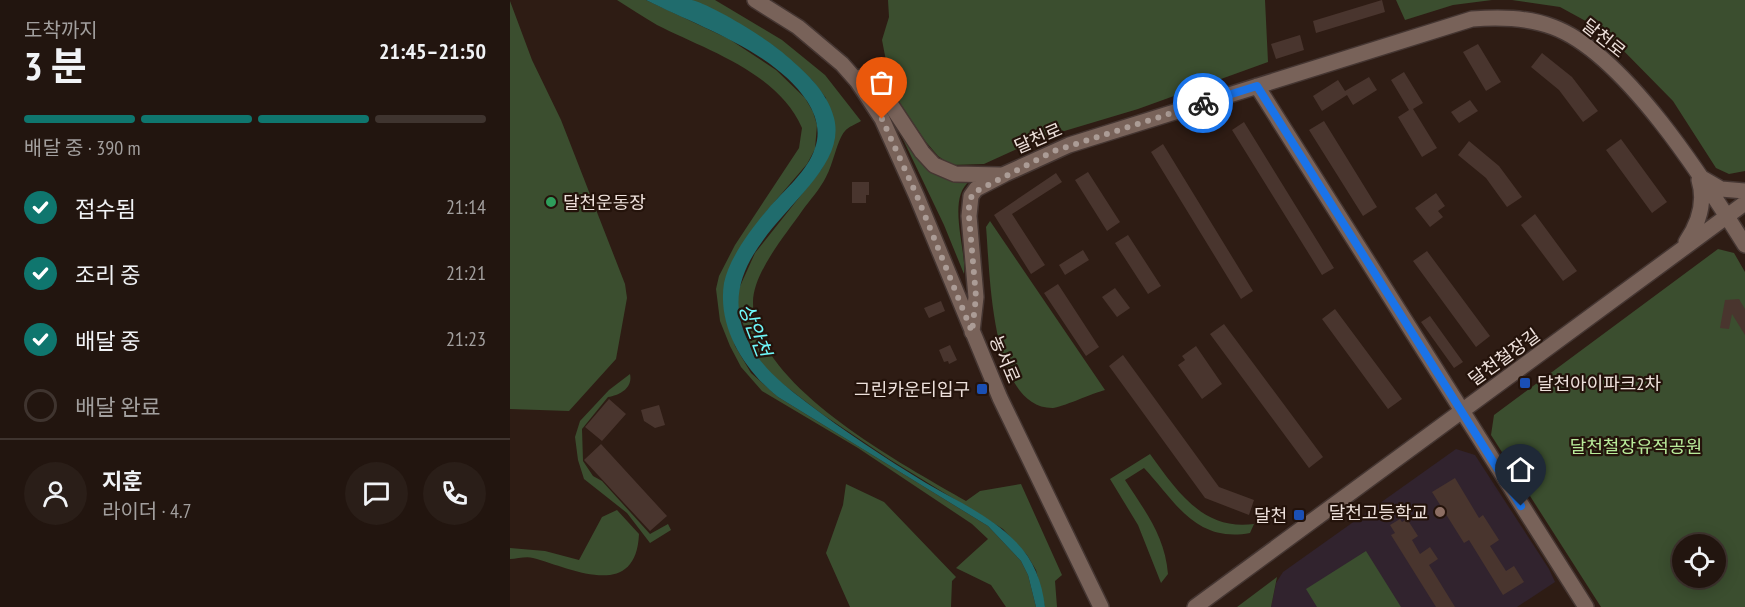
<!DOCTYPE html>
<html lang="ko">
<head>
<meta charset="utf-8">
<style>
	body { margin:0; font-family:"PT Sans Narrow","Noto Sans KR",sans-serif; background:#2a1e18; color:#f1f3f6; height:100vh; display:flex; flex-direction:column; font-size:22px; white-space:nowrap }
	* { box-sizing:border-box; margin:0 }
	p { font-size:20px; color:#a29f9e }
	.icon { flex:none; width:33px; height:33px; fill:none; stroke:currentColor; stroke-width:2; stroke-linecap:round; stroke-linejoin:round }
	.map { position:relative; flex:1; overflow:hidden }
	.side { display:flex; flex-direction:column; background:#22150f; width:510px }
	.side>* { flex:none }
	.fabs { position:absolute; left:1162px; top:534px; display:grid; gap:12px }
	.fabs a { display:grid; place-items:center; width:54px; height:54px; border-radius:50%; background:#22150f; box-shadow:0 3px 15px #0003,0 0 0 2px #3f342f; font-size:30px }
	.pin { position:absolute; display:grid; place-items:center; width:51px; height:51px; color:#fff; margin:-62px -26px; border-radius:50% 50% 50% 0; rotate:-45deg; box-shadow:0 0 6px #0007 }
	.pin .icon { rotate:45deg }
	.courier { position:absolute; display:grid; place-items:center; width:60px; height:60px; margin:-30px; border:4px solid #1a73e8; border-radius:50%; background:#fff; color:#222; box-shadow:0 2px 8px #0007 }
	.overview em { font-style:normal; font-weight:700 }
	.overview div { display:flex; flex-direction:column-reverse }
	.overview { display:flex; align-items:center; justify-content:space-between; height:102px; padding:0 24px }
	h1 { font-size:39px; font-weight:700; line-height:45px }
	.bar { display:grid; grid-template-columns:repeat(4,1fr); gap:9px 6px; align-content:center; height:72px; padding:0 24px }
	.bar i { height:8px; border-radius:4px; background:#3f342f }
	.bar .active { background:#0f766e }
	.bar p { grid-column:span 4 }
	.line { display:flex; align-items:center; gap:15px; padding:0 24px; border-top:2px solid #3f342f }
	.line div { flex:1 }
	.round { display:grid; place-items:center; flex:none; width:63px; height:63px; border-radius:32px; background:#2a1e18 }
	ol { padding:0 24px; list-style:none }
	li { display:flex; align-items:center; gap:18px; height:66px }
	li p { margin-inline-start:auto }
	li .icon { padding:6px; border-radius:50%; background:#0f766e; color:#fff; stroke-width:4 }
	li:last-child { color:#a29f9e }
	li i { width:33px; height:33px; border:3px solid #3f342f; border-radius:50% }
	main { display:flex; flex:1; min-height:0 }
	.map>svg:first-child { display:block }
	.education { fill:#31232e }
	.green { fill:#3b4e2f; fill-rule:evenodd }
	.water { fill:#206c6d }
	.building { fill:#49352e }
	.lines { fill:none; stroke-linecap:round; stroke-linejoin:round }
	.secondary-casing { stroke:#453632; stroke-width:18 }
	.secondary { stroke:#786259; stroke-width:15 }
	.done { stroke:#ab9c96; stroke-width:6; stroke-dasharray:0 10.8 }
	.route { stroke:#1a73e8; stroke-width:8 }
	.leisure-dot { fill:#2e9e5b; stroke:#24130b; stroke-width:2 }
	.transit-dot { fill:#1a4fb4; stroke:#24130b; stroke-width:2 }
	.education-dot { fill:#8d6e63; stroke:#24130b; stroke-width:2 }
	.labels { text-anchor:middle; dominant-baseline:central; stroke-width:4.5; stroke-linejoin:round; paint-order:stroke }
	.street-label { font-size:18px; fill:#eee1dc; stroke:#24130b }
	.poi-label { font-size:18px; fill:#eee1dc; stroke:#24130b; text-anchor:end }
	.park-label { font-size:18px; fill:#b9eb9a; stroke:#24130b }
	.water-label { font-size:20px; font-style:italic; fill:#70f9fb; stroke:#24130b }
</style>
</head>
<body>
<main>
<section class="side">
<div class="overview"><div><h1>3 분</h1><p>도착까지</p></div><em>21:45–21:50</em></div>
<div class="bar"><i class="active"></i><i class="active"></i><i class="active"></i><i></i><p>배달 중 · 390 m</p></div>
<ol>
<li><svg class="icon" aria-label="check" viewBox="0 0 24 24"><path d="M5 12l5 5 9-10"/></svg>접수됨<p>21:14</p></li>
<li><svg class="icon" aria-label="check" viewBox="0 0 24 24"><path d="M5 12l5 5 9-10"/></svg>조리 중<p>21:21</p></li>
<li><svg class="icon" aria-label="check" viewBox="0 0 24 24"><path d="M5 12l5 5 9-10"/></svg>배달 중<p>21:23</p></li>
<li><i></i>배달 완료</li>
</ol>
<div class="line" style="height:108px"><a class="round"><svg class="icon" aria-label="person" viewBox="0 0 24 24"><circle cx="12" cy="8" r="4"/><path d="M4 21q1-7 8-7t8 7"/></svg></a><div><b>지훈</b><p>라이더 · 4.7</p></div><a class="round"><svg class="icon" aria-label="chat" viewBox="0 0 24 24"><path d="M4 5h16v11H9l-5 4z"/></svg></a><a class="round"><svg class="icon" aria-label="phone" viewBox="0 0 24 24"><path d="M5 4h4l2 5-3 2q2 4 5 5l2-3 5 2v4C11 20 4 13 5 4z"/></svg></a></div>
</section>
<div class="map">
<svg width="1235" height="607" viewBox="0 0 1235 607">
	<rect width="100%" height="100%" fill="#2e1c14"/>
	<path class="education" d="M946,449L965,455L1039,569L1045,582L1007,607H761L766,583L773,572Z"/>
	<path class="green" d="M107,0H136L219,39L266,70L295,98L303,112L307,125L305,149L297,164L255,213L219,270L215,314L225,346L241,373L268,397L478,526L511,561L518,575L526,607H496L481,585L446,568L478,539L462,524L348,448L252,391L231,367L220,346L210,321L206,289L209,276L225,245L289,148L292,128C268,72 196,50 147,25C133,17 120,8 107,0Z
		M181,0H205L272,40L315,75L351,121C346,124 338,127 335,131C327,140 323,165 316,177C310,189 300,200 292,211C276,234 243,273 243,302C242,385 393,464 456,501L470,491L511,484L552,575L545,581L547,607H535L526,570L517,555L493,529L379,459L312,414L270,382L254,367L244,352L228,311L227,293L245,253L311,170L320,153L316,98L302,80L264,46Z
		M378,0H755L758,62L628,109L531,138L474,164L441,165L428,156L416,142L376,82L377,66L372,40L379,17Z
		M886,0H982L943,5L895,20Z
		M1002,0H1235V171L1219,174L1206,168L1163,101L1103,40L1083,25L1050,7Z
		M0,1L22,60L51,120L115,284L117,298L106,359L59,411L0,409Z
		M390,133L409,156L460,181C436,198 457,251 454,274L434,225Z
		M480,221L595,390C583,393 550,408 543,408C480,409 480,269 476,227Z
		M1208,249L1224,253L1235,272V607H1091L981,435L984,415ZM1173,544H1206V578H1173Z
		M120,374C123,388 110,395 98,397L72,429L73,461L83,476L92,481L140,534L158,524L161,530L140,543L117,513L74,479L68,460L65,437L70,421L99,390Z
		M640,454C667,491 693,531 744,524L740,533C685,543 665,501 634,468L615,480C635,511 655,536 658,574L651,583L628,525L600,479Z
		M336,484L374,502L446,577L442,581L441,607H340L316,553L333,505Z
		M107,510L129,534C126,602 61,568 23,558C16,556 7,559 0,559V548L35,551L69,560L92,517Z
		M856,551L891,607H807L796,589Z
		M767,577L761,607H727Z"/>
	<path class="water" d="M136,0C150,0 168,0 182,0C204,6 254,37 272,52C293,70 317,90 324,118C342,188 199,239 234,332C246,363 270,382 296,402C334,431 375,458 416,483C447,501 481,516 506,542C524,560 532,582 535,607H526L518,575L511,561L478,526L268,397C235,371 207,328 214,283C219,258 242,228 258,209C273,191 298,171 305,148C311,131 306,115 297,101C264,51 187,26 136,0Z"/>
	<path class="building" d="M872,0L875,12L806,33L803,21Z
		M790,35L794,50L766,59L761,44Z
		M968,44L991,82L976,91L953,52Z
		M1032,53L1062,77L1088,111L1073,122L1049,90L1021,67Z
		M894,72L913,103L903,109L927,148L912,157L888,117L899,110L881,80Z
		M859,77L867,90L843,105L837,95L812,111L803,96L828,80L835,91Z
		M960,100L968,111L949,123L941,112Z
		M814,121L867,207L853,216L799,130Z
		M734,122L824,268L812,275L722,130Z
		M1111,139L1157,202L1142,213L1096,150Z
		M959,141L989,166L1012,197L997,207L976,178L948,155Z
		M653,144L743,291L731,299L641,152Z
		M578,172L610,222L597,231L565,180Z
		M546,173L552,182L502,214L535,265L521,274L484,215Z
		M342,182H359V195H356V203H342Z
		M926,193L935,206L928,211L933,217L920,227L905,208Z
		M1025,214L1067,271L1053,281L1011,225Z
		M618,235L651,286L638,294L605,243Z
		M573,250L579,260L555,275L549,265Z
		M917,251L980,336L966,347L903,261Z
		M548,284L589,347L576,356L534,293Z
		M605,288L620,308L607,317L592,297Z
		M1229,299L1235,309V335L1222,314L1219,329L1210,328L1215,300Z
		M431,301L435,311L419,318L414,308Z
		M825,309L892,399L878,409L812,319Z
		M920,316L953,362L944,368L911,322Z
		M714,324L813,457L799,468L700,334Z
		M440,345L447,360L439,364L438,361L434,362L429,350Z
		M686,346L712,384L692,399L668,365L675,360L672,356Z
		M613,355L709,487L744,500L739,515L695,498L599,366Z
		M99,399L116,414L92,441L75,427Z
		M149,405L155,425L145,428L134,421L131,410Z
		M91,444L157,516L140,531L74,460Z
		M945,478L969,518L973,515L989,540L980,546L996,571L1004,566L1014,582L993,595L959,540L954,543L922,492Z
		M890,519L892,522L897,519L908,536L902,540L910,554L920,547L928,559L919,565L945,607H926L881,535L885,533L880,525Z"/>
	<g class="lines">
		<g class="secondary-casing">
			<path id="secondary" d="M245,0L288,27L332,64L347,81L372,119L407,197L490,398L591,607
				M351,77L381,105L412,152L424,165L445,174L490,175
				M747,86L1076,607
				M1192,178L1211,189L1235,191
				M1176,242C1189,223 1196,203 1189,180
				M462,332L466,297L459,216L461,196L466,189L495,174L559,145L962,19C989,17 1017,17 1043,27C1114,53 1195,181 1235,245
				M685,607L1235,203"/>
		</g>
		<use href="#secondary" class="secondary"/>
	</g>
	<g class="lines">
		<path class="done" d="M372,119L407,196L462,332L466,297L459,216V203L463,193L544,151L693,103"/>
		<path class="route" d="M693,103L747,86L1011,506"/>
	</g>
	<circle class="leisure-dot" cx="41" cy="202" r="6"/>
	<g class="transit-dot">
		<rect x="1009" y="377" width="12" height="12" rx="3"/>
		<rect x="466" y="383" width="12" height="12" rx="3"/>
		<rect x="783" y="509" width="12" height="12" rx="3"/>
	</g>
	<circle class="education-dot" cx="930" cy="512" r="6"/>
	<g class="labels">
		<g class="street-label">
			<text transform="translate(1094 38) rotate(39)">달천로</text>
			<text transform="translate(528 138) rotate(-23)">달천로</text>
			<text transform="translate(994 357) rotate(-36)">달천철장길</text>
			<text transform="translate(495 359) rotate(67)">농서로</text>
		</g>
		<g class="poi-label">
			<text x="53" y="202" text-anchor="start">달천운동장</text>
			<text x="1027" y="383" text-anchor="start">달천아이파크2차</text>
			<text x="460" y="389">그린카운티입구</text>
			<text x="918" y="512">달천고등학교</text>
			<text x="777" y="515">달천</text>
		</g>
		<g class="park-label">
			<text x="1126" y="446">달천철장유적공원</text>
		</g>
		<g class="water-label">
			<text transform="translate(245 330) rotate(69)">상안천</text>
		</g>
	</g>
</svg>
<div class="fabs">
<a><svg class="icon" aria-label="locate" viewBox="0 0 24 24"><circle cx="12" cy="12" r="6"/><path d="M12 2v4M12 18v4M2 12h4M18 12h4"/></svg></a>
</div>
<div class="pin" style="left:372px;top:119px;background:#ea580c"><svg class="icon" aria-label="bag" viewBox="0 0 24 24"><path d="M5 8h14l-1 12H6zM9 8a3 3 0 0 1 6 0"/></svg></div>
<div class="pin" style="left:1011px;top:506px;background:#1f2937"><svg class="icon" aria-label="home" viewBox="0 0 24 24"><path d="M3 11l9-7 9 7M6 9v11h12V9"/></svg></div>
<div class="courier" style="left:693px;top:103px"><svg class="icon" aria-label="bike" viewBox="0 0 24 24"><circle cx="6" cy="16" r="4"/><circle cx="18" cy="16" r="4"/><path d="M6 16l4-8h5l3 8M10 8l3 8H6M13 5h3"/></svg></div>
</div>
</main>
</body>
</html>
